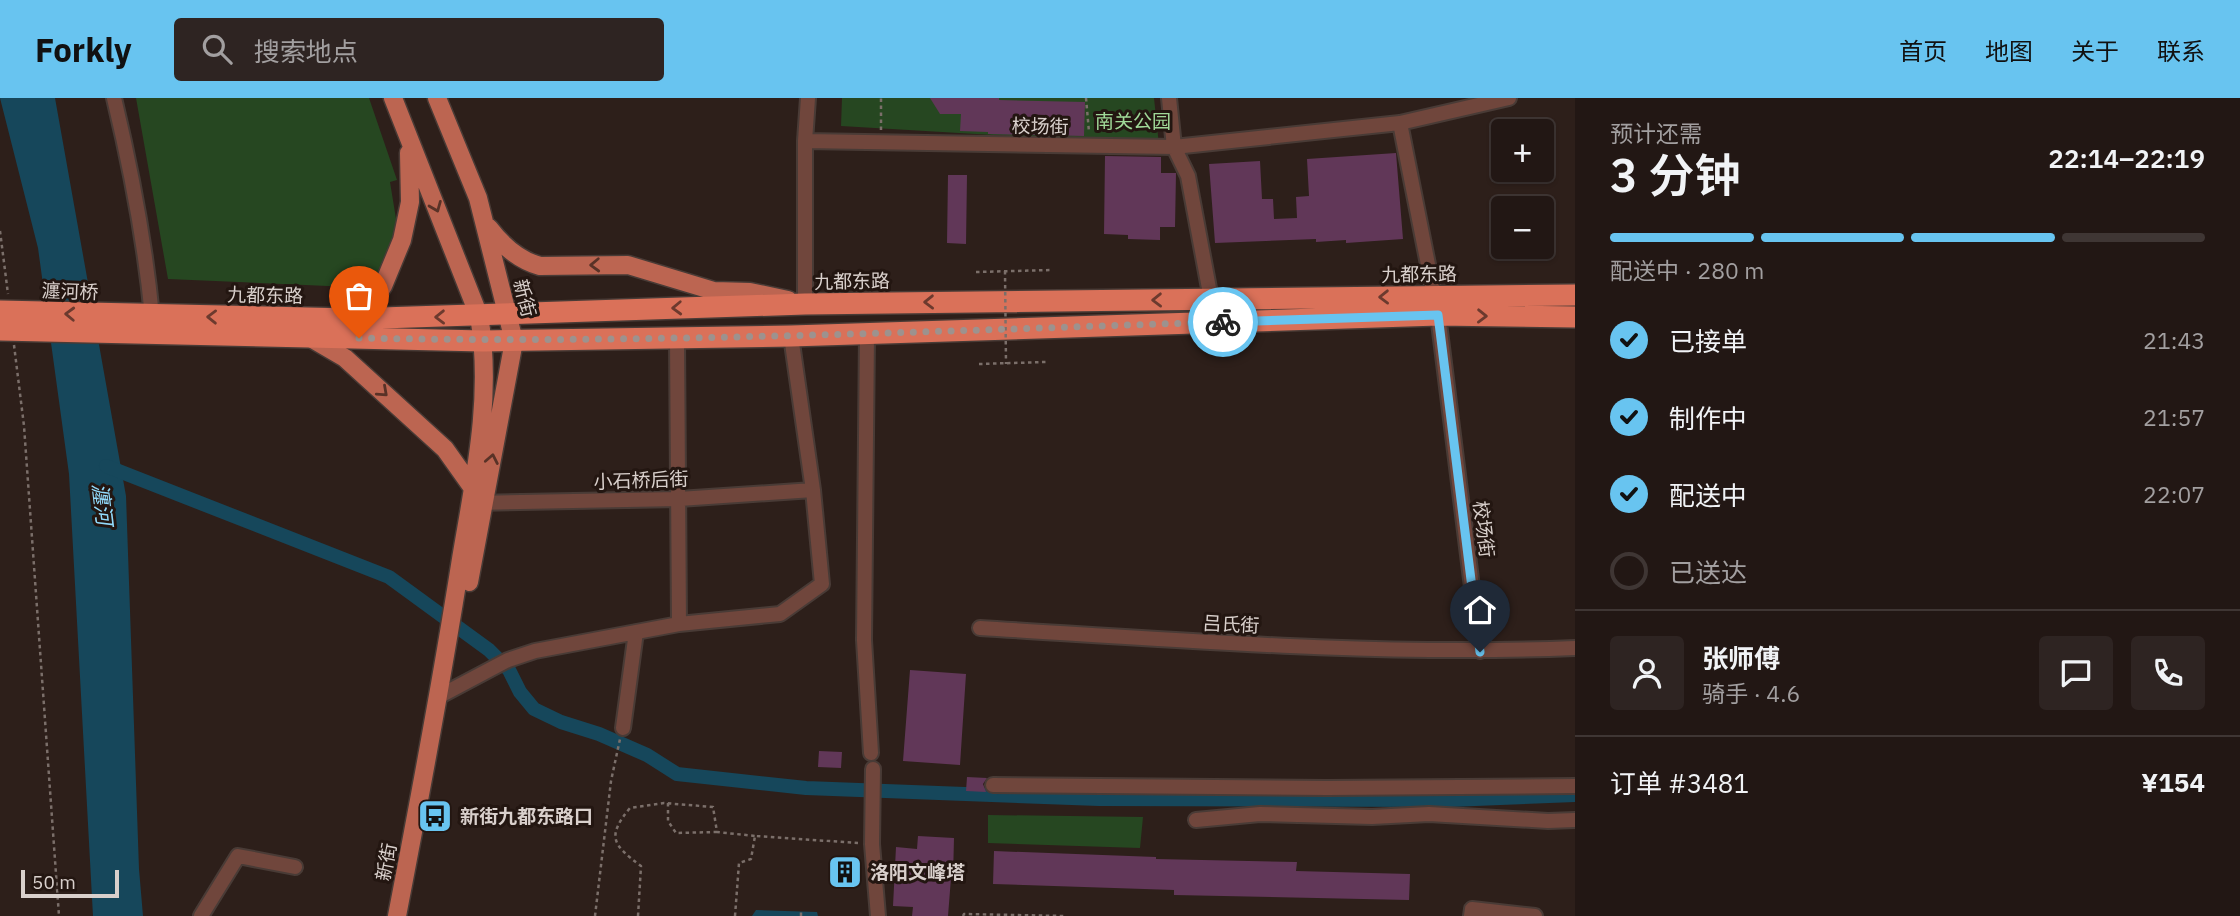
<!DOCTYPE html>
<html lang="zh">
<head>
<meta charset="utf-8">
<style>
	body { margin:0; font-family:"IBM Plex Sans","Noto Sans SC",sans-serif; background:#2e2422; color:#f1f3f6; height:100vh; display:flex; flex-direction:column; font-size:26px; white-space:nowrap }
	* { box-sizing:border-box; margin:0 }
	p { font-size:23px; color:#a29fa0 }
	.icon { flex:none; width:38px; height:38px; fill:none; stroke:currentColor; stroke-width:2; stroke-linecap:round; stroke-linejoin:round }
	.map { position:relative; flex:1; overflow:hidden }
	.panel { display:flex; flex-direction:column; background:#221714; width:665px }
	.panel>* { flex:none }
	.controls { position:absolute; left:1491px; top:21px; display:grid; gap:14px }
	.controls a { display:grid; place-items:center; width:63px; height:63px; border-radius:7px; background:#221714; box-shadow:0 2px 5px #0004,0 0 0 2px #3f3634; font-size:35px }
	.scale { position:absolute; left:21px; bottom:18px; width:98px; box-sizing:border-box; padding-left:7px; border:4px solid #d9d0cc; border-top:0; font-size:19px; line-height:24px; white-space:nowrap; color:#d9d0cc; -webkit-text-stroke:5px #231611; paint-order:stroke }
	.pin { position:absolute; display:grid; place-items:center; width:60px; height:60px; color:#fff; margin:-72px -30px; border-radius:50% 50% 50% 0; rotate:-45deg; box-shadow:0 0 7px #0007 }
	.pin .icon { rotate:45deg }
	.courier { position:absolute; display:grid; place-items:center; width:70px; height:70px; margin:-35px; border:5px solid #68c4f0; border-radius:50%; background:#fff; color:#222; box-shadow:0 2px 9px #0007 }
	.overview em { font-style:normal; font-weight:600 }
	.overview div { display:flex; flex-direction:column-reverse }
	.overview { display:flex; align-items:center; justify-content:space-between; height:119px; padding:0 35px }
	h1 { font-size:46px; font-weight:600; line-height:52px }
	.bar { display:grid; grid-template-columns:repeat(4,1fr); gap:10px 7px; align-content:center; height:84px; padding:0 35px }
	.bar i { height:9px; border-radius:5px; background:#3f3634 }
	.bar .on { background:#68c4f0 }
	.bar p { grid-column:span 4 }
	.line { display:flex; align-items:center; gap:18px; padding:0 35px; border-top:2px solid #3f3634 }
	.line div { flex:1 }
	.round { display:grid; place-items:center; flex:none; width:74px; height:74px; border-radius:7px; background:#2e2422 }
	ol { padding:0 35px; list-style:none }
	li { display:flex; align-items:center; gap:21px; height:77px }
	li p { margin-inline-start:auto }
	li .icon { padding:7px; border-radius:50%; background:#68c4f0; color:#111; stroke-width:4 }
	li:last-child { color:#a29fa0 }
	li i { width:38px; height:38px; border:4px solid #3f3634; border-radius:50% }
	header { display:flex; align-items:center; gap:42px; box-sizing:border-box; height:98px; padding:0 35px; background:#68c4f0; color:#111 }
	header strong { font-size:33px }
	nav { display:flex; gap:38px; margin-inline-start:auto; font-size:24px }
	.search { width:490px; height:63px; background:#2e2422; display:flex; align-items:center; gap:18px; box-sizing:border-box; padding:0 24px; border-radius:7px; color:#a29fa0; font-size:26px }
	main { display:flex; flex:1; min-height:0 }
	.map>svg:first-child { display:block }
	.green { fill:#264721 }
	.water { fill:#16475b }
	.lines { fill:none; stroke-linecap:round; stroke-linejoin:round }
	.canal { stroke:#16475b; stroke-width:14 }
	.building { fill:#613758 }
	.minor-casing { stroke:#493b36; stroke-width:18 }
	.major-casing { stroke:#493b36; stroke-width:21 }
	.highway-casing { stroke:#493b36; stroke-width:24 }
	.path { stroke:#7b6f6a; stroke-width:2.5; stroke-dasharray:3.5 3.5; stroke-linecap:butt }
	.minor { stroke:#70463c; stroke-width:14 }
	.major { stroke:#bc6551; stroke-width:18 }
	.highway { stroke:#da7159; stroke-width:21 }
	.path-bridge { stroke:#7b6f6a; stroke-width:2.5; stroke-dasharray:3.5 3.5; stroke-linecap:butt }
	.oneway { stroke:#593227 }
	.oneway2 { stroke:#6c3a2e }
	.done { stroke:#9d928e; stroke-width:7; stroke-dasharray:0 12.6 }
	.route { stroke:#68c4f0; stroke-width:9 }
	.labels { text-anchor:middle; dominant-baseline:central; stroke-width:6; stroke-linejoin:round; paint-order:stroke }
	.park-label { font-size:19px; fill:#a0d998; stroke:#231611 }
	.street-label { font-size:19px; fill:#d9d0cc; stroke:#231611 }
	.poi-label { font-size:19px; font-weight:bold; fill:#d9d0cc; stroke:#231611; text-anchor:start }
	.water-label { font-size:21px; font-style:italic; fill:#92dbfc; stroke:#231611 }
</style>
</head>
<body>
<header>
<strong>Forkly</strong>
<div class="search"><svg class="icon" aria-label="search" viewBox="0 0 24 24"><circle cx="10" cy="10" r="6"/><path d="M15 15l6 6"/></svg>搜索地点</div>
<nav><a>首页</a><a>地图</a><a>关于</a><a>联系</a></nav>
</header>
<main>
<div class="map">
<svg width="1575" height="818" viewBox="0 0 1575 818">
	<rect width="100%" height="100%" fill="#2d1f1a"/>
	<path class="green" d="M136,0H369L397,82L390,84L398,133L373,190L168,181Z
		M842,0H1154L1159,47L841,28Z
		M988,717L1143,719L1140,750L988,745Z"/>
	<path class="water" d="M0,0H55L126,398L139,771L143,818H93L69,376L38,150Z
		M756,812L817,814L818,818H752Z"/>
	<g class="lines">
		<path class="canal" d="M106,368L389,479L489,552L509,572L520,594L534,611L561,624L599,636L647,657L677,676L806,690L1099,701L1450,702L1575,697"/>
	</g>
	<path class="building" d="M930,0H999V2L1085,4L1084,38L988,36V34L960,33L961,16H940Z
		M1396,55L1403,141L1346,145V142L1316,144V141L1215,145L1209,66L1260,63L1262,101H1273L1274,121L1297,120L1296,99L1309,98L1307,61Z
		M1105,58L1161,59V75H1176L1175,129H1160V142L1128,141V137L1104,136Z
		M948,77H967L966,146L947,145Z
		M910,572L966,576L960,667L903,663Z
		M819,653L842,654L841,670L818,669Z
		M967,679L987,680L983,686L986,694L966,693Z
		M918,738L954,740L953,780H951L948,818H912L913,809L893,808L896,749L917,751Z
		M994,753L1156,759V761L1297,764L1296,773L1410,776L1409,802L1174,797V792L993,786Z
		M835,765L856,766V783H835Z"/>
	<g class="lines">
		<g class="minor-casing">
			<path id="minor" d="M114,0C131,71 145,145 152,218
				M1169,0L1174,49L1188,78L1211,201
				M1400,25L1438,217L1480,553
				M805,43L1174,49L1400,25L1509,0
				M805,206V43L808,0
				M867,236L864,542L871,655
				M677,240L679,526
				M475,405L679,401L813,392
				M980,530C1178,542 1376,558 1575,550
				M438,599L508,562L535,553L679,526L780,516L822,486L813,392L791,238
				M623,630L636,534
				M873,671L872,746L878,818
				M993,687L1327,690L1575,688
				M1196,722L1260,716L1372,719L1429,716L1548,723L1575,722
				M201,818L238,758L295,769
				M1471,818L1472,811L1535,818"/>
		</g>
		<g class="major-casing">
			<path id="major" d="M393,0L479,218C493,298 474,383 461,461C442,581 420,699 397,818
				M437,0L478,100L514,243L469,484
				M489,130C502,147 518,162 540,168L628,167L714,193L750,194L788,202
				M351,221L369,209L383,188L402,142L410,104L409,55
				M309,239L345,260L445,351L472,389"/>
		</g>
		<g class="highway-casing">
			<path id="highway" d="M0,213L351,221L805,206L1575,197
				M0,232L483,243L791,238L1438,217L1575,219"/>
		</g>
		<path class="path" d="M1086,0L1089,34
			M881,32V0
			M0,133L8,196
			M976,174L1051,172
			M14,247L24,328L59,818
			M979,266L1046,264
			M668,705V723L676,735L717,734
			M595,818L611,683L620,641
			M638,818L641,768C613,747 606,739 630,710L664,705L713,709L717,734L755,738
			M735,818L739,765L751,761L755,738L858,745
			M801,818V813
			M963,818L964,816L1064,818"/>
		<use href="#minor" class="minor"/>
		<use href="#major" class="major"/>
		<use href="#highway" class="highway"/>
		<path class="path-bridge" d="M1005,173L1006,266"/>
	</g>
	<defs><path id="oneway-chevron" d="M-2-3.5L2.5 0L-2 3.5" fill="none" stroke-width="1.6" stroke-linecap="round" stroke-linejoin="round" transform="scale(1.75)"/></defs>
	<g class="oneway">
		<use href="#oneway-chevron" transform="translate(436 109) rotate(68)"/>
		<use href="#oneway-chevron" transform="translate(595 167) rotate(178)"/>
		<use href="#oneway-chevron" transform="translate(383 294) rotate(42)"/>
		<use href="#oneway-chevron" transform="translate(492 361) rotate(-79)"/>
	</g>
	<g class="oneway2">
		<use href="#oneway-chevron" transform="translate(1384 199) rotate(179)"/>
		<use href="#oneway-chevron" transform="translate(1157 202) rotate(179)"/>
		<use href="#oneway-chevron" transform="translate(929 204) rotate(179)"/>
		<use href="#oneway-chevron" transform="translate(677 210) rotate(178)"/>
		<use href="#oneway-chevron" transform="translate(70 216) rotate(-178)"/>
		<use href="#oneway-chevron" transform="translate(1482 218) rotate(1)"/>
		<use href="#oneway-chevron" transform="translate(212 219) rotate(-179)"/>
		<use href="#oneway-chevron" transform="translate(440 219) rotate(179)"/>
	</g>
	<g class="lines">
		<path class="done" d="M359,240C647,246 935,233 1223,224"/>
		<path class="route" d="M1223,224L1438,217L1480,554"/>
	</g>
	<defs>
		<g id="bus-square" transform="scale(1.75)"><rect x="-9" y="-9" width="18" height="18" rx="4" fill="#68c4f0" stroke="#231611"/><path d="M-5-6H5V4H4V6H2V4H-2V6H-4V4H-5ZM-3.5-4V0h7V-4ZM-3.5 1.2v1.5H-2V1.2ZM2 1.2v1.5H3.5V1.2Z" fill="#111"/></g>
		<g id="building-square" transform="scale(1.75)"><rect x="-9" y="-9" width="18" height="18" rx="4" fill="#68c4f0" stroke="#231611"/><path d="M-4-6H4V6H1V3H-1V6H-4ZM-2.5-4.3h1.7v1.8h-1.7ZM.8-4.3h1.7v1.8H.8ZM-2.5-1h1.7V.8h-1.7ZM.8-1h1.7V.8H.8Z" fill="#111"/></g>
	</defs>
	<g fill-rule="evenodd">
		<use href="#bus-square" x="435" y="718"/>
		<use href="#building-square" x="845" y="774"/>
	</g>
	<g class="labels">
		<g class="park-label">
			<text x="1133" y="23">南关公园</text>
		</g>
		<g class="street-label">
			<text transform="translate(1040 28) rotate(1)">校场街</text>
			<text transform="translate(1419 176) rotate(-1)">九都东路</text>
			<text transform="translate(852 183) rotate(-1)">九都东路</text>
			<text transform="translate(70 193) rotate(2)">瀍河桥</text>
			<text transform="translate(265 197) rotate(1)">九都东路</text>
			<text transform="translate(525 200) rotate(76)">新街</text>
			<text transform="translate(641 382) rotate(-2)">小石桥后街</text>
			<text transform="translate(1484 431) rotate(83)">校场街</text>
			<text transform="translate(1231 526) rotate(3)">吕氏街</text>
			<text transform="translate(386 764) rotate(-79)">新街</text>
		</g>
		<g class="poi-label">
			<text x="460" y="718">新街九都东路口</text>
			<text x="870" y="774">洛阳文峰塔</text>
		</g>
		<g class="water-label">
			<text transform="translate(103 406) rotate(83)">瀍河</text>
		</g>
	</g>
</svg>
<div class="controls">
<a>+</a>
<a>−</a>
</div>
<div class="scale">50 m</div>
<div class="pin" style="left:359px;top:240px;background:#ea580c"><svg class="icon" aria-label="bag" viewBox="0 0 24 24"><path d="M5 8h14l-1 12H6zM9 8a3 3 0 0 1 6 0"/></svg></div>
<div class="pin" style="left:1480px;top:554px;background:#1f2937"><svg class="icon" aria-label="home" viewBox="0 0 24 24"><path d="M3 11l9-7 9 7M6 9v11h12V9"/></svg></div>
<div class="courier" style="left:1223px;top:224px"><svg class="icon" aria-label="bike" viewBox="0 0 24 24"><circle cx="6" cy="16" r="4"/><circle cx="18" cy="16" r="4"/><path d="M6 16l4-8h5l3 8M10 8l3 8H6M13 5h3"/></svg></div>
</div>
<section class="panel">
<div class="overview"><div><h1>3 分钟</h1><p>预计还需</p></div><em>22:14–22:19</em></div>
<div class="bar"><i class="on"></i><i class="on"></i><i class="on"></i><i></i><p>配送中 · 280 m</p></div>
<ol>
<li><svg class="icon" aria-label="check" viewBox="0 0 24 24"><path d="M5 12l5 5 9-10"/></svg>已接单<p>21:43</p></li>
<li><svg class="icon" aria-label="check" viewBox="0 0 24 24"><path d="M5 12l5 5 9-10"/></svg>制作中<p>21:57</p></li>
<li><svg class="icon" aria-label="check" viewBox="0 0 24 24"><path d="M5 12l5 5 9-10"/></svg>配送中<p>22:07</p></li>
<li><i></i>已送达</li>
</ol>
<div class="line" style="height:126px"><a class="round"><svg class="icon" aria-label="person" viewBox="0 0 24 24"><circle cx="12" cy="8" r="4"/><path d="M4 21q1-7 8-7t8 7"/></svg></a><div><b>张师傅</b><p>骑手 · 4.6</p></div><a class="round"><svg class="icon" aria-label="chat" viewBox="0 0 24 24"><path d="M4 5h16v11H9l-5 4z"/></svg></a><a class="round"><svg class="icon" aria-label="phone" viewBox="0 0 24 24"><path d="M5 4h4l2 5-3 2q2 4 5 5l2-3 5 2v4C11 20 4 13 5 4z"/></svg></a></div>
<div class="line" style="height:91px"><div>订单 #3481</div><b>¥154</b></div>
</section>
</main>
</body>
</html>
